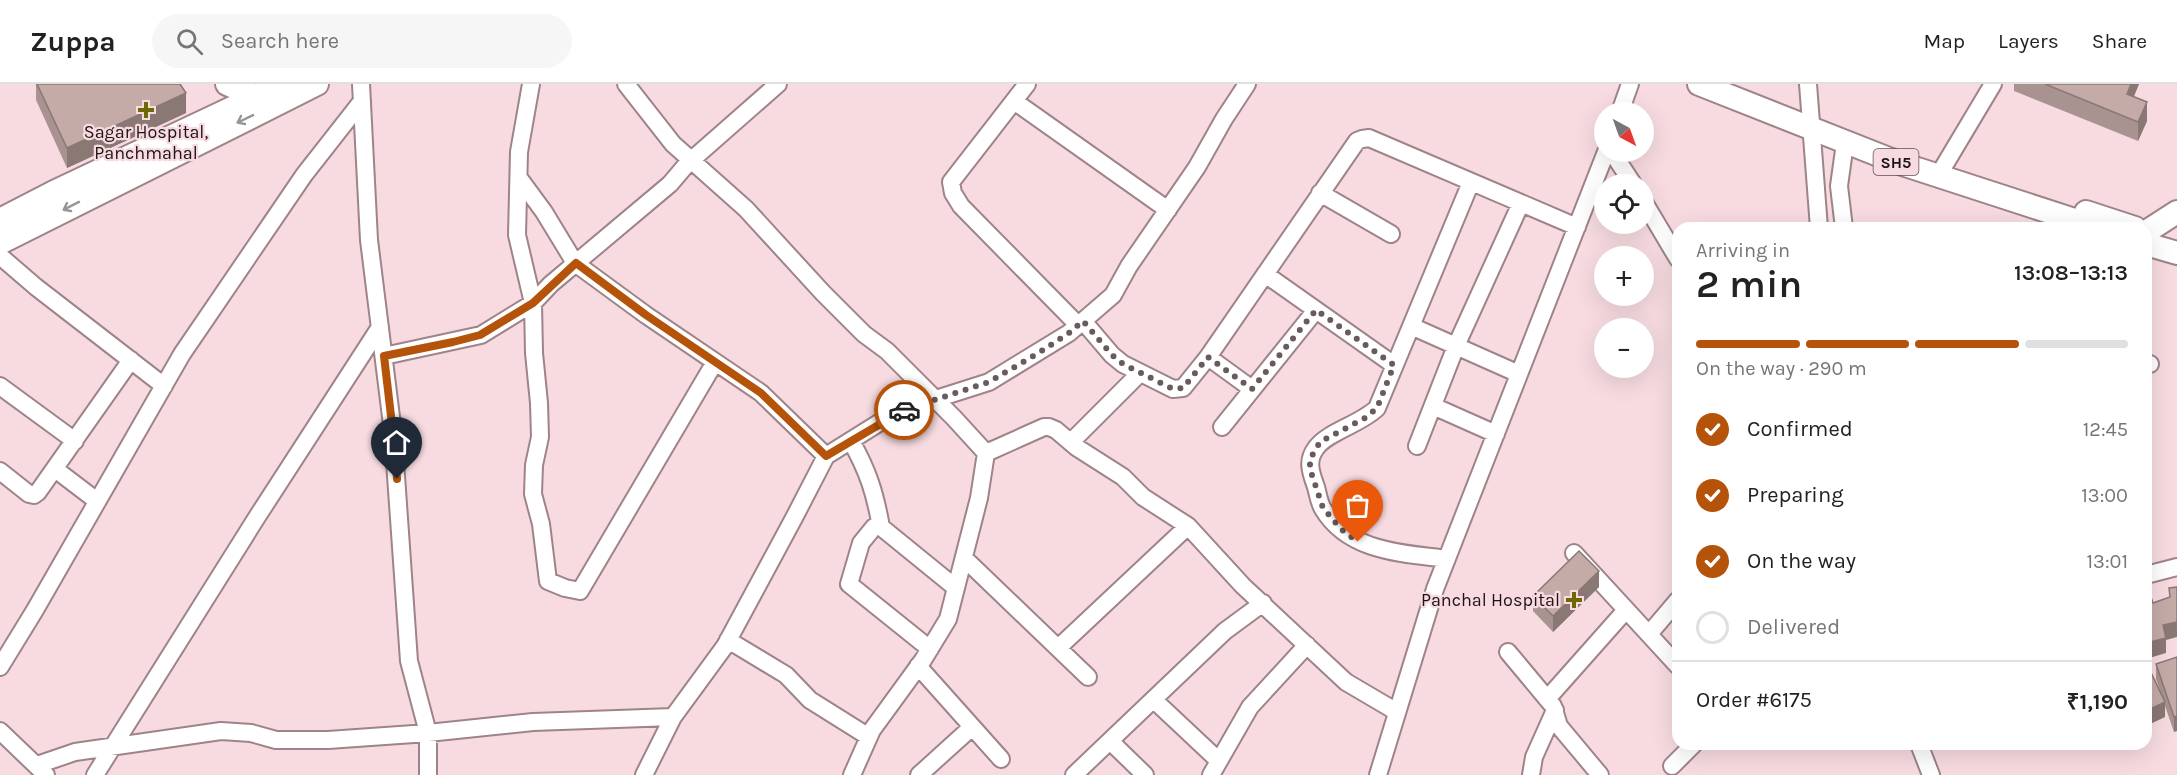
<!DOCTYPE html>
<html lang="en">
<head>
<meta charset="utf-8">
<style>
	body { margin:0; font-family:Karla,sans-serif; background:#f6f6f6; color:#222; height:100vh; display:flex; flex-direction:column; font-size:22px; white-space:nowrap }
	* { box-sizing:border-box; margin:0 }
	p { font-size:20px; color:#767676 }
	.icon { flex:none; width:33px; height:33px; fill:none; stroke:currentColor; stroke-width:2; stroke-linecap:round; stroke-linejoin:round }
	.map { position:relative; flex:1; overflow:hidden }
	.side { position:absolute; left:1672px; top:138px; width:480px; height:528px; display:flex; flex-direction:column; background:#fff; border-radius:18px; box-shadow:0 6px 24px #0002 }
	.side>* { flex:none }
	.needle { width:39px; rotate:139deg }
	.tools { position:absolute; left:1594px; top:18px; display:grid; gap:12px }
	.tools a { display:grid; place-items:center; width:60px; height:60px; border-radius:50%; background:#fff; box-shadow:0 6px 24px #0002; font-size:30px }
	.pin { position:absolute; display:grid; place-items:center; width:51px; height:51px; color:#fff; margin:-62px -26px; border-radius:50% 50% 50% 0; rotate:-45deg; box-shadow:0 0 6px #0007 }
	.pin .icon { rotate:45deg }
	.courier { position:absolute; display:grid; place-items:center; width:60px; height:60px; margin:-30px; border:4px solid #b45309; border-radius:50%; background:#fff; color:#222; box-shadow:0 2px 8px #0007 }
	.headline em { font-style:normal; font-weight:600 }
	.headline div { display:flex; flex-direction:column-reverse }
	.headline { display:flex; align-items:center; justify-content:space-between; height:102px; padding:0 24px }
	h1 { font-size:39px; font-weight:600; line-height:45px }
	.bar { display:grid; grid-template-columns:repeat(4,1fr); gap:9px 6px; align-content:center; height:72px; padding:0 24px }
	.bar i { height:8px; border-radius:4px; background:#e0e0e0 }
	.bar .on { background:#b45309 }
	.bar p { grid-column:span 4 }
	.line { display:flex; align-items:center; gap:15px; padding:0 24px; border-top:2px solid #e0e0e0 }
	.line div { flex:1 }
	ol { padding:0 24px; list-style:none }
	li { display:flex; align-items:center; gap:18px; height:66px }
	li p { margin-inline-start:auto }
	li .icon { padding:6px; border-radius:50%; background:#b45309; color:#fff; stroke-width:4 }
	li:last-child { color:#767676 }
	li i { width:33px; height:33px; border:3px solid #e0e0e0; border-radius:50% }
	header { display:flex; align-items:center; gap:36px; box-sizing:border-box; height:84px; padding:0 30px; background:#fff; border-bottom:2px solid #e0e0e0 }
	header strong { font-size:28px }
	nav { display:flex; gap:33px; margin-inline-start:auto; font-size:21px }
	.search { width:420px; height:54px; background:#f6f6f6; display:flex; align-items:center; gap:15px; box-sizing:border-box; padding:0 21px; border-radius:33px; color:#767676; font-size:22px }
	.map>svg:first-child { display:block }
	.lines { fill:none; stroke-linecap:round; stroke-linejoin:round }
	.minor-casing { stroke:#9e8488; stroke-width:20 }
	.major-casing { stroke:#9e8488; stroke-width:26 }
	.minor { stroke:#fff; stroke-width:16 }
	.major { stroke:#fff; stroke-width:22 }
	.wall { fill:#a99390 }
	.shaded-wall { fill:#8a7875 }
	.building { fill:#c5aba7; stroke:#8a7875; stroke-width:1.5 }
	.oneway { stroke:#999596 }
	.done { stroke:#695a5d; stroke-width:6; stroke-dasharray:0 10.8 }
	.route { stroke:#b45309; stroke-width:8 }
	.poi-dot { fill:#6e6902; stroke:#f7dbe0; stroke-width:2 }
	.labels { text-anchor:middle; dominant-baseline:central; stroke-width:4.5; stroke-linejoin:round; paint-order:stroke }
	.shield { fill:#f7dbe0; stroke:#5e5053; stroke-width:1.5 }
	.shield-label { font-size:16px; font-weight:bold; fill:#1d1416 }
	.poi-label { font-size:18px; fill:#1d1416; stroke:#f7dbe0 }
</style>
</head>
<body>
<header>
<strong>Zuppa</strong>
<div class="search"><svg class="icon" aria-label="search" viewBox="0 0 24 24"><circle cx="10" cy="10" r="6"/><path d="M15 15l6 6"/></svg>Search here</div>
<nav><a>Map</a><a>Layers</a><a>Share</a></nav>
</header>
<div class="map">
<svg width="2177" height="691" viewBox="0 0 2177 691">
	<rect width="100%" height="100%" fill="#f7dbe0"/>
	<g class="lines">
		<g class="minor-casing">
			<path id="minor" d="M361,0L369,156L393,349L409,577L428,649V691
				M531,0L519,68L517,151L533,219L534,269L539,319L540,353L534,381L533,410L541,440L548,497L565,504L580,507L715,278
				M626,0L673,60L746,125L823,209L864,250L887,267L954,334L986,369L979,414L948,535L923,576L872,646L852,691
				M1027,0L951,98L953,109L961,122L1078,241
				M1808,0L1819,144
				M1014,17L1168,126
				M1620,28L1630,0
				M1612,68L1633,100
				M1938,92L1993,0
				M519,94L544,128L575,179L646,231L761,309L826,372
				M1320,109L1391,150
				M1644,118L1678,175
				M1844,144L1839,102L1845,59
				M0,172L36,203L164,302
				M1265,190L1394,281
				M1083,237L1112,271L1123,280L1173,305L1183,304L1208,273L1357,57L1362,55L1369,54L1577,143
				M1411,242L1519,290
				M384,272L481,251L533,219L551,200L670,100L687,80L778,0
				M1208,273L1252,305
				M2146,279L2150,280
				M0,302L75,357
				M1433,322L1496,350
				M1222,343L1316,226
				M851,357C868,387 875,409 881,443
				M1071,358L1140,289
				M1417,362L1456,262L1521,119
				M986,369L1044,343H1049L1056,346L1076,363L1123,393L1143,413L1188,442L1243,502L1346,598L1397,628
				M55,385L97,417
				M0,387L29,410L34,411L38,408L131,276
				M1574,469L1678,582
				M964,474L1088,593
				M1447,475C1402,469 1349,468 1323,425C1319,419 1318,410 1316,403C1311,389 1306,377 1316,364C1327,348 1361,340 1377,324L1471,98
				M2146,491L2177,483
				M1649,550L1678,516
				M728,556L786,591L810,616L869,653
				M1058,564L1188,442
				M930,565L849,500L861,459L874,443H881L956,504
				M1508,568L1553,622L1559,642L1600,691
				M918,582L1001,675
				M0,583L35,526L182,270L304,91L362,17
				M1547,615L1626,526
				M1154,616L1219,677
				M0,647L46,691
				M1110,657L1145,691
				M1919,660L1931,691
				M37,681L75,668L221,647L251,649L276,656H328L428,649L533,638L673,633
				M1672,682L1694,660
				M95,691L257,433L380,243
				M644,691L673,633L725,562L795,432L826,372L898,327L989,298L1069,249L1113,211L1129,182L1197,83L1224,35L1247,0
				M919,691L972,643
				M1074,691L1225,547L1263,519
				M1211,691L1250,623L1307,561
				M1378,691L1435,505L1606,68
				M1531,691L1534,673L1555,626"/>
		</g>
		<g class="major-casing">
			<path id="major" d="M227,0L264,16
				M1699,0L1899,79L2099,144
				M2086,128L2135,144
				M0,136L54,108L283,0
				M2146,148L2177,128
				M0,159L317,0
				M2146,160L2177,169"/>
		</g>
		<use href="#minor" class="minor"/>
		<use href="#major" class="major"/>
	</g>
	<path class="wall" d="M36,0H180L186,29L67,84L36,16Z
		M2014,0H2139L2134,12L2147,37L2138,57L2014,7Z
		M1599,503L1553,548L1533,527V512Z
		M2177,573L2174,648L2165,622V633L2160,606L2156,595V580Z"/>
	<path class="shaded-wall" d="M2131,0H2139L2127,29V10Z
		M186,9V29L67,84V64Z
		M2147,18V37L2138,57V38Z
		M1599,487V503L1553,548V532Z
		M2177,538V553L2166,556V569L2146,575V559L2163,541Z
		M2165,618V633L2146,642V627Z
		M2177,632V647L2174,648V633Z"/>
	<path class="building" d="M37,0H180L186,9L67,64Z
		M2045,0H2131L2127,10L2147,18L2138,38Z
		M1579,467L1599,487L1553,532L1533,512Z
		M2177,503V538L2163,541L2166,554L2146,559V515L2151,513L2153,519L2170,513L2169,504Z
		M2177,573V632L2174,633L2156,580Z
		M2146,578L2165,618L2146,627Z"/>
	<defs><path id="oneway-shaft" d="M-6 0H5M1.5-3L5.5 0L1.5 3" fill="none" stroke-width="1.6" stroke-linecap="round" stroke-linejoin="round" transform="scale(1.5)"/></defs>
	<g class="oneway">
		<use href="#oneway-shaft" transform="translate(245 35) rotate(154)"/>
		<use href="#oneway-shaft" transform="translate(71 122) rotate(153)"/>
	</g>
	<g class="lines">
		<path class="done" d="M904,326L989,298L1040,268L1069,249L1083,237L1112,271L1123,280L1173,305L1183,304L1208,273L1252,305L1316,226L1394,281L1377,324L1365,334L1320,358L1310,375V385L1323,424L1341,445L1358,458"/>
		<path class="route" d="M397,395L393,349L384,272L453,258L480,251L533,219L576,179L646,231L761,309L826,372L904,326"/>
	</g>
	<g class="poi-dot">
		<path d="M143 17h6v6h6v6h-6v6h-6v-6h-6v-6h6z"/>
		<path d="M1571 507h6v6h6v6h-6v6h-6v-6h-6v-6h6z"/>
	</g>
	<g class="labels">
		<rect class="shield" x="1873.5" y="65" width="45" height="26" rx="4.5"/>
		<g class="shield-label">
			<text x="1896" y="78">SH5</text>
		</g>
		<g class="poi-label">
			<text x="146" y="48">Sagar Hospital,<tspan x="146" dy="21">Panchmahal</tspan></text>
			<text x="1560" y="516" text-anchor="end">Panchal Hospital</text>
		</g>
	</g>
</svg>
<div class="tools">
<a><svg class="needle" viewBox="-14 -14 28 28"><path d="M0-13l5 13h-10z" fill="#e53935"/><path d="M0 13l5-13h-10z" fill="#767676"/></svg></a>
<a><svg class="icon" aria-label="locate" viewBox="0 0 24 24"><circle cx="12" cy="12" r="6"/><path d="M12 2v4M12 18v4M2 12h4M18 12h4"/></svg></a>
<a>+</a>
<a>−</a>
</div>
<div class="pin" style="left:1358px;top:458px;background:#ea580c"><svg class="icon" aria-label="bag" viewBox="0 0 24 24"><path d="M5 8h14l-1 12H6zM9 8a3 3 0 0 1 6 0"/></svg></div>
<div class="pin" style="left:397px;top:395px;background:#1f2937"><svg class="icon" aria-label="home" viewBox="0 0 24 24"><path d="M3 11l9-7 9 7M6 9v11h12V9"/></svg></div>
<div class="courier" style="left:904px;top:326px"><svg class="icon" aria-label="car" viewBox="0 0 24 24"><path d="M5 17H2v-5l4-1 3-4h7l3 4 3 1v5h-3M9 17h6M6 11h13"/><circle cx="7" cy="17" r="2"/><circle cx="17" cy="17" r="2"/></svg></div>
<section class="side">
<div class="headline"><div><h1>2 min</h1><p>Arriving in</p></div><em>13:08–13:13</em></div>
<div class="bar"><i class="on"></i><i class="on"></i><i class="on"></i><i></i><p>On the way · 290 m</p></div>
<ol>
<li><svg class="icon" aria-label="check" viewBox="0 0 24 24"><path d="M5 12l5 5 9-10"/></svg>Confirmed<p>12:45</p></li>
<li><svg class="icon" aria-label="check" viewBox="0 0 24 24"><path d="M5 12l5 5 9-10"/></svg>Preparing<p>13:00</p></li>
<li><svg class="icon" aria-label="check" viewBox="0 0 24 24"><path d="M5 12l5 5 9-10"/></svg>On the way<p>13:01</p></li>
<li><i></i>Delivered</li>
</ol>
<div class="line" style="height:78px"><div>Order #6175</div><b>₹1,190</b></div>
</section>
</div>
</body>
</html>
